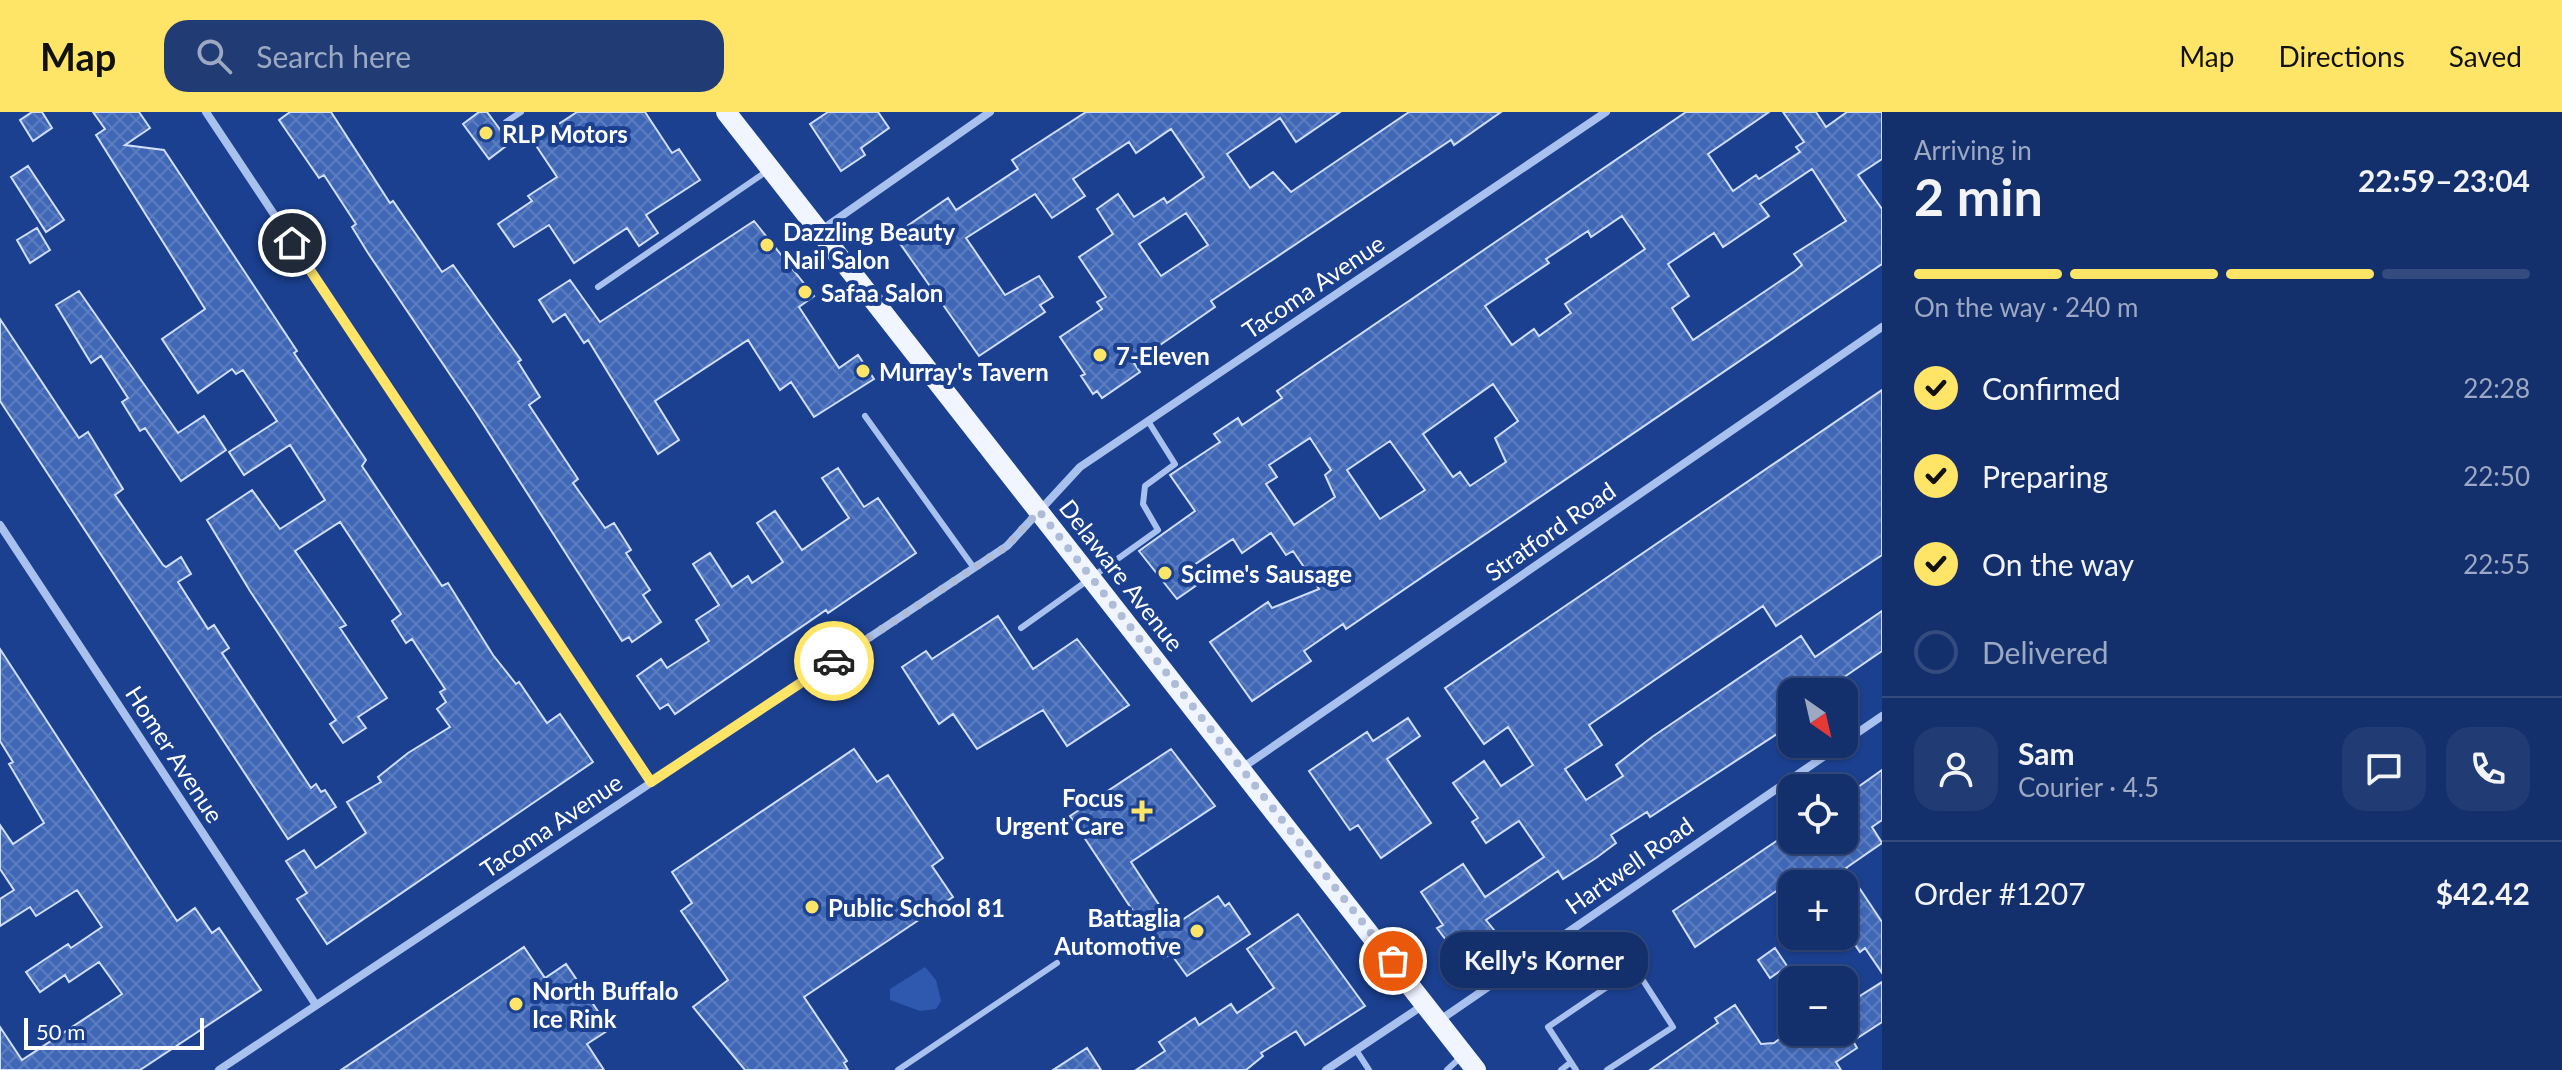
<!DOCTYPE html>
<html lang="en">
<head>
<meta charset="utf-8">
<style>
	body { margin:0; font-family:Lato,sans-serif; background:#213c74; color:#f1f3f6; height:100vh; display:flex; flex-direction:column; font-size:30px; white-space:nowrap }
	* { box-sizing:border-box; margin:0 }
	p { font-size:26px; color:#9da9c2 }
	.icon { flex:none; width:44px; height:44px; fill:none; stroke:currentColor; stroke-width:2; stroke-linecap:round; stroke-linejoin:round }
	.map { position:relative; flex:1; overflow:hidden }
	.side { display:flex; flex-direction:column; background:#14306c; width:680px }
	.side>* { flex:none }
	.needle { width:52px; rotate:146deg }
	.tools { position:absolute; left:1778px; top:566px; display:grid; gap:16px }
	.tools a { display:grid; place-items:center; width:80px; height:80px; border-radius:16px; background:#14306c; box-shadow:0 2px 6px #0004,0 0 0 2px #334b7f; font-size:40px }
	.scale { position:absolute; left:24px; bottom:20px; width:180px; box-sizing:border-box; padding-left:8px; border:4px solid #fff; border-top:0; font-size:22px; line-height:28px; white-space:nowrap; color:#fff; -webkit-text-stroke:6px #1b4090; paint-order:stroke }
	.pin { position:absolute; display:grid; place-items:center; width:68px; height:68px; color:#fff; margin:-34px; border:4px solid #fff; border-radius:50%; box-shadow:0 2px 8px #0007 }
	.courier { position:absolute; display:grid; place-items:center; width:80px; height:80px; margin:-40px; border:6px solid #ffe567; border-radius:50%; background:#fff; color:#222; box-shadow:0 2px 10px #0007 }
	.bubble { position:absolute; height:56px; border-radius:24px; background:#14306c; box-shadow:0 2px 6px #0004,0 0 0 2px #334b7f; font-size:26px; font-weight:700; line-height:56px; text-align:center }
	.summary em { font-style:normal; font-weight:700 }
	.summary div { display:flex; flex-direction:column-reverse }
	.summary { display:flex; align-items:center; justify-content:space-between; height:136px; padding:0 32px }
	h1 { font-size:52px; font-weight:700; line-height:60px }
	.bar { display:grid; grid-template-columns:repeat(4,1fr); gap:12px 8px; align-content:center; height:96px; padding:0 32px }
	.bar i { height:10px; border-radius:6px; background:#334b7f }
	.bar .active { background:#ffe567 }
	.bar p { grid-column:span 4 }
	.line { display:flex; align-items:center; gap:20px; padding:0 32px; border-top:2px solid #334b7f }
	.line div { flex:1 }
	.round { display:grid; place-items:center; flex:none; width:84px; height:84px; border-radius:24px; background:#213c74 }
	ol { padding:0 32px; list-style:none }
	li { display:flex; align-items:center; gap:24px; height:88px }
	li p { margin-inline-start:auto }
	li .icon { padding:8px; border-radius:50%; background:#ffe567; color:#111; stroke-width:4 }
	li:last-child { color:#9da9c2 }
	li i { width:44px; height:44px; border:4px solid #334b7f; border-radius:50% }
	header { display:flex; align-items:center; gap:48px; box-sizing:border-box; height:112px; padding:0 40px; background:#ffe567; color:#111 }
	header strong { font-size:38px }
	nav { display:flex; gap:44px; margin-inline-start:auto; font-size:28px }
	.search { width:560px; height:72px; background:#213c74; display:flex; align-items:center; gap:20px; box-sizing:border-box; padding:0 28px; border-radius:24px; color:#9da9c2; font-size:30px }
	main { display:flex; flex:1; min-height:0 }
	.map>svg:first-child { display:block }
	.park { fill:#2e59ae }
	.building { fill:url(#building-cross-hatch); stroke:#d0defa; stroke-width:2; fill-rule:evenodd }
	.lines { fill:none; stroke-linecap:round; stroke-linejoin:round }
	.lane { stroke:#a9c1ee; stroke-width:6 }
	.street { stroke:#a9c1ee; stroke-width:8 }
	.primary { stroke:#f1f5ff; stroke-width:20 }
	.done { stroke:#afbcd8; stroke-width:8; stroke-dasharray:0 14.4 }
	.route { stroke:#ffe567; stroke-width:10 }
	.poi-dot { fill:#ffe567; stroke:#1b4090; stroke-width:3 }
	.labels { text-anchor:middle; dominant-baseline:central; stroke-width:8; stroke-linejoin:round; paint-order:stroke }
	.poi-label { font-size:24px; font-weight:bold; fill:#fff; stroke:#1b4090; text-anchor:start }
	.street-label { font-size:24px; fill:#fff; stroke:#1b4090 }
</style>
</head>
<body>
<header>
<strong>Map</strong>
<div class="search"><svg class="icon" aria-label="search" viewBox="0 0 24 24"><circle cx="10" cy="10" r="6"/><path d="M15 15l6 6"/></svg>Search here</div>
<nav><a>Map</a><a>Directions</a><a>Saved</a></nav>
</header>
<main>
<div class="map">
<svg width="1882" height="958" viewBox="0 0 1882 958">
	<defs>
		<pattern id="building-cross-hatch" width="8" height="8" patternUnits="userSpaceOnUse" patternTransform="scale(2)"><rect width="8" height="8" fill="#3f67b6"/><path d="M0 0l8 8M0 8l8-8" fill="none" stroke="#5c7ec1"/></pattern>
	</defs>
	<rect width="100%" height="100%" fill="#1b4090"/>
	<path class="park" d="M925,855L936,868L941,889L936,897L920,899L890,888V877Z"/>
	<path class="building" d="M32,0H42L52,16L33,29L20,8Z
		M93,0H139L150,16L125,33L164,38L297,239L294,241L366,348L362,354L442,474L448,471L493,543L516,572L519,570L547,611L560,602L593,650L327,832L297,787L307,781L286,749L304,738L316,756L366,721L347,690L381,670L378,665L408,641L450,615L437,597L446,590L440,580L445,577L412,527L406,531L392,509L401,502L340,410L295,439L346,513L340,516L387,586L358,605L366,616L343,631L330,612L336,608L250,479L207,408L252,378L280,417L325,388L290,333L244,363L229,340L277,309L243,258L236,262L232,257L198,281L162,227L205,197L96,23L105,17Z
		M290,0H331L390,91L393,89L442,160L453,153L521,248L518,250L540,285L529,293L578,367L573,371L605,416L614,411L631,438L626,441L650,478L643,483L661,510L632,530L629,525L622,529L474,298L368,141L352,115L356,112L324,63L319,66L279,8Z
		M479,0H487L510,31L489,47L463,12Z
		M577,0H645L672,41L679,37L700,68L646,103L658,121L639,134L627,116L574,151L549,113L514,135L498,112L532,89L528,84L557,65L533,29Z
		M828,0H878L889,16L861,36L865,43L841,59L810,12Z
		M1086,0H1340L1296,30L1280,6L1227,42L1250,76L1273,60L1291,80L1409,0H1501L1454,33L1451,28L1211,189L1215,195L1134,251L1140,260L1102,286L1097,279L1093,282L1081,264L1085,262L1060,225L1102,197L1097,190L1106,185L1079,145L1113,122L1097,97L1118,82L1134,105L1164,86L1167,91L1204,65L1171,17L1136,41L1129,30L1073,67L1085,84L1052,106L1035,82L966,126L1005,183L1039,164L1053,185L1040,193L1045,200L979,244L894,123L948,86L956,98L1018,57L1012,48ZM1186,101L1208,133L1161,164L1139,132Z
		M1686,0H1769L1708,42L1733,79L1756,63L1759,67L1800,40L1796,35L1804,30L1783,0H1816L1826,15L1847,0H1882V47L1858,63L1882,97V152L1346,517L1343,512L1304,539L1311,549L1252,589L1210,530L1268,490L1272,496L1319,477L1293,439L1286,443L1271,421L1242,441L1233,427L1194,453L1204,468L1177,487L1139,439L1195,399L1170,363L1220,330L1214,322L1238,306L1242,313L1282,286L1277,279ZM1812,57L1846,109L1794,142L1802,153L1795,159L1693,228L1672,196L1689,184L1668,152L1714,121L1723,135L1769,104L1760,92ZM1622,104L1645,137L1565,192L1571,201L1539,224L1534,217L1512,233L1485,194L1549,151L1546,147L1588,119L1591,125ZM1493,272L1518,309L1495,326L1506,350L1470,374L1460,360L1453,365L1423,322ZM1310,326L1331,358L1325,363L1335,385L1294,413L1266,372L1277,365L1269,353ZM1390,329L1425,378L1380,407L1347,358Z
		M28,54L64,108L46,120L11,65Z
		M754,109L814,184L799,195L839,256L858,243L874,267L814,305L791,270L780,278L748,228L655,289L679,328L658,342L588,228L584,231L565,202L553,210L539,188L570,168L600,210Z
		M37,116L50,138L30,151L17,128Z
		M79,179L178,321L204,304L226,338L181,369L145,316L140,319L122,290L128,286L101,244L91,251L56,193Z
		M0,207L79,326L88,320L123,377L115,383L163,453L166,455L181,445L191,462L178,470L208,517L214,513L229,536L222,541L311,676L316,672L321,680L325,678L336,695L288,727L0,289Z
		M1882,278V443L1776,514L1763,494L1589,613L1602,633L1565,657L1586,688L1623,664L1616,653L1652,625L1801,524L1815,545L1882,499V539L1834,572L1839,580H1792V638L1780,620L1650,705L1647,700L1611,723L1616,731L1596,746L1563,767L1558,759L1486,808L1498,823L1462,849L1437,816L1443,813L1421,780L1463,752L1485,785L1544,745L1519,709L1486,731L1472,710L1478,706L1453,671L1484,649L1501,674L1533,653L1508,615L1484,632L1445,576Z
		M838,356L864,395L878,386L916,441L828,501L826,498L675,602L668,592L660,597L637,564L661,547L667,556L709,529L696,508L719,493L693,452L710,441L732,475L748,464L752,471L783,450L757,411L775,399L802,438L849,406L822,366Z
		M998,504L1033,557L1077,527L1129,593L1067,634L1043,598L977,637L953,602L939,612L902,555L926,539L932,547Z
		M0,537L177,809L195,796L212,821L219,816L261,878L140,958H0V915L22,948L122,882L99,850L69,870L65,863L40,880L26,860L68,832L71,836L102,815L77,778L36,804L30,795L0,814V787L14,778L0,757V713L13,732L44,711L9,652L13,650L0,629Z
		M1408,606L1420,624L1387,647L1431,711L1381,746L1358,713L1350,718L1309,659L1367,620L1373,629Z
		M854,637L877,670L888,663L943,746L932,754L953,785L804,885L847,949L844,951L848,958H745L693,895L728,868L681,799L692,791L672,760Z
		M1171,637L1215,694L1131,750L1173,814L1218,784L1225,794L1229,791L1250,822L1187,864L1171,842L1164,846L1070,704Z
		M1882,658V708L1872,715L1882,731L1846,756L1882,810V861L1865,836L1860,840L1844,817V772H1792V799L1778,778L1695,835L1673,799L1778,728H1844V685Z
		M1298,802L1365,894L1305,933L1296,919L1261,941L1263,944L1246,958H1136L1165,939L1159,930L1195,906L1199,913L1231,892L1237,901L1274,876L1247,837Z
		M524,835L545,866L566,852L610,917L587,932L604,958H341Z
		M1775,836L1787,854L1770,866L1758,848Z
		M1882,870V910L1853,929L1857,936L1836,950L1841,958H1650L1718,911L1715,906L1735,893L1761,932L1774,931L1789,920H1844V894Z
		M1087,936L1101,958H1053Z"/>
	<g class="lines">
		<path class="lane" d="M506,10L521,0
			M598,175L767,59
			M865,304L974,456
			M1021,516L1158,418L1143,392L1145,374L1175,352L1148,309
			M1356,938L1369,958
			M898,958L1057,851
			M1447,958L1462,944
			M1561,958L1571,950
			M1576,958L1548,915L1635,856L1673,915L1607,958"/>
		<path class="street" d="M206,0L651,670
			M820,119L990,0
			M0,413L316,893
			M1844,630L1882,604
			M1242,656L1882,215
			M1440,908L1842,632
			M219,958L1007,434L1080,355L1606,0
			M1326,958L1425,892"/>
		<path class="primary" d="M726,0L1476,958"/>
	</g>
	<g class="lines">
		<path class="done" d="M834,549L1007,434L1039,399L1393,849"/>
		<path class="route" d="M292,131L651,670L834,549"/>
	</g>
	<g class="poi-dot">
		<circle cx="486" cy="21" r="8"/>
		<circle cx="767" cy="133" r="8"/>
		<circle cx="805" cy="180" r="8"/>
		<circle cx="1100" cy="243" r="8"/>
		<circle cx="863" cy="259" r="8"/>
		<circle cx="1165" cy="461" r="8"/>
		<path d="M1138 687h8v8h8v8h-8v8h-8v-8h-8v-8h8z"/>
		<circle cx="812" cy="795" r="8"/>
		<circle cx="1197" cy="819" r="8"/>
		<circle cx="516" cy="892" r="8"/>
	</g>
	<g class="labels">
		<g class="poi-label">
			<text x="502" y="21">RLP Motors</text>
			<text x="783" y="119">Dazzling Beauty<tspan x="783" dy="28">Nail Salon</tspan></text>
			<text x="821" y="180">Safaa Salon</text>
			<text x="1116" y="243">7-Eleven</text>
			<text x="879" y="259">Murray's Tavern</text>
			<text x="1181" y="461">Scime's Sausage</text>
			<text x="1124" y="685" text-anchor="end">Focus<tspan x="1124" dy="28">Urgent Care</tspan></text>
			<text x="828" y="795">Public School 81</text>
			<text x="1181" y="805" text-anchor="end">Battaglia<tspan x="1181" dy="28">Automotive</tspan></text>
			<text x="532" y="878">North Buffalo<tspan x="532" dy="28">Ice Rink</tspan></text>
		</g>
		<g class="street-label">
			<text transform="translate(1313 174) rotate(-34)">Tacoma Avenue</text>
			<text transform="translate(1550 419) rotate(-35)">Stratford Road</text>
			<text transform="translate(1122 463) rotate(52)">Delaware Avenue</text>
			<text transform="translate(175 642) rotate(57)">Homer Avenue</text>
			<text transform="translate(551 713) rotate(-34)">Tacoma Avenue</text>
			<text transform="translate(1629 753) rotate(-35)">Hartwell Road</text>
		</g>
	</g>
</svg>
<div class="tools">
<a><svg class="needle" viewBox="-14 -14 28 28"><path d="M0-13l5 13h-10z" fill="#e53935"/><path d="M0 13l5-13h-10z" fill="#9da9c2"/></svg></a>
<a><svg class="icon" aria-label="locate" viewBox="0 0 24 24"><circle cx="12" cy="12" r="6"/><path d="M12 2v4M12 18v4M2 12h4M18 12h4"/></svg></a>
<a>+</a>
<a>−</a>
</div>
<div class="scale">50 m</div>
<div class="pin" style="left:1393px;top:849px;background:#ea580c"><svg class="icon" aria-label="bag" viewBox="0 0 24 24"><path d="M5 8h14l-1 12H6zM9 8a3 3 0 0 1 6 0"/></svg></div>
<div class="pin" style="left:292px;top:131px;background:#1f2937"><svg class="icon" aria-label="home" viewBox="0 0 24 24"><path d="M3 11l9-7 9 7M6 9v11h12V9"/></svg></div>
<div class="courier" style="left:834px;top:549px"><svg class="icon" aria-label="car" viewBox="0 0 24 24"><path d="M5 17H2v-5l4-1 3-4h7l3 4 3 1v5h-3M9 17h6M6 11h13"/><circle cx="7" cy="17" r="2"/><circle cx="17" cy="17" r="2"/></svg></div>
<div class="bubble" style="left:1440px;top:820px;width:208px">Kelly's Korner</div>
</div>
<section class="side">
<div class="summary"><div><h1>2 min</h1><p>Arriving in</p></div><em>22:59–23:04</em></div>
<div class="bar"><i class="active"></i><i class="active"></i><i class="active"></i><i></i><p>On the way · 240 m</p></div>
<ol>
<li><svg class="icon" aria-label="check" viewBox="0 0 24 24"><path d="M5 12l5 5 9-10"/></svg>Confirmed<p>22:28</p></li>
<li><svg class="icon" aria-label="check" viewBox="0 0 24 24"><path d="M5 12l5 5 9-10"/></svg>Preparing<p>22:50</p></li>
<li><svg class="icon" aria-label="check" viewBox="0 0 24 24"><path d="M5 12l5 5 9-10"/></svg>On the way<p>22:55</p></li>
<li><i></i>Delivered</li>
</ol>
<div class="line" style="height:144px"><a class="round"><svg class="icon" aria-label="person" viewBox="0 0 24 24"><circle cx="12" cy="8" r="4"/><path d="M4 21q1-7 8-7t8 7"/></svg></a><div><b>Sam</b><p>Courier · 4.5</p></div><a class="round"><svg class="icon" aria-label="chat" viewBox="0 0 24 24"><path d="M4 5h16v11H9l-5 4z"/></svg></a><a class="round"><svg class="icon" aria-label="phone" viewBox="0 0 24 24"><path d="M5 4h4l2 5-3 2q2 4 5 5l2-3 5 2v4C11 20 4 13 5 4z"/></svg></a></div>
<div class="line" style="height:104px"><div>Order #1207</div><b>$42.42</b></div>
</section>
</main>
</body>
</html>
